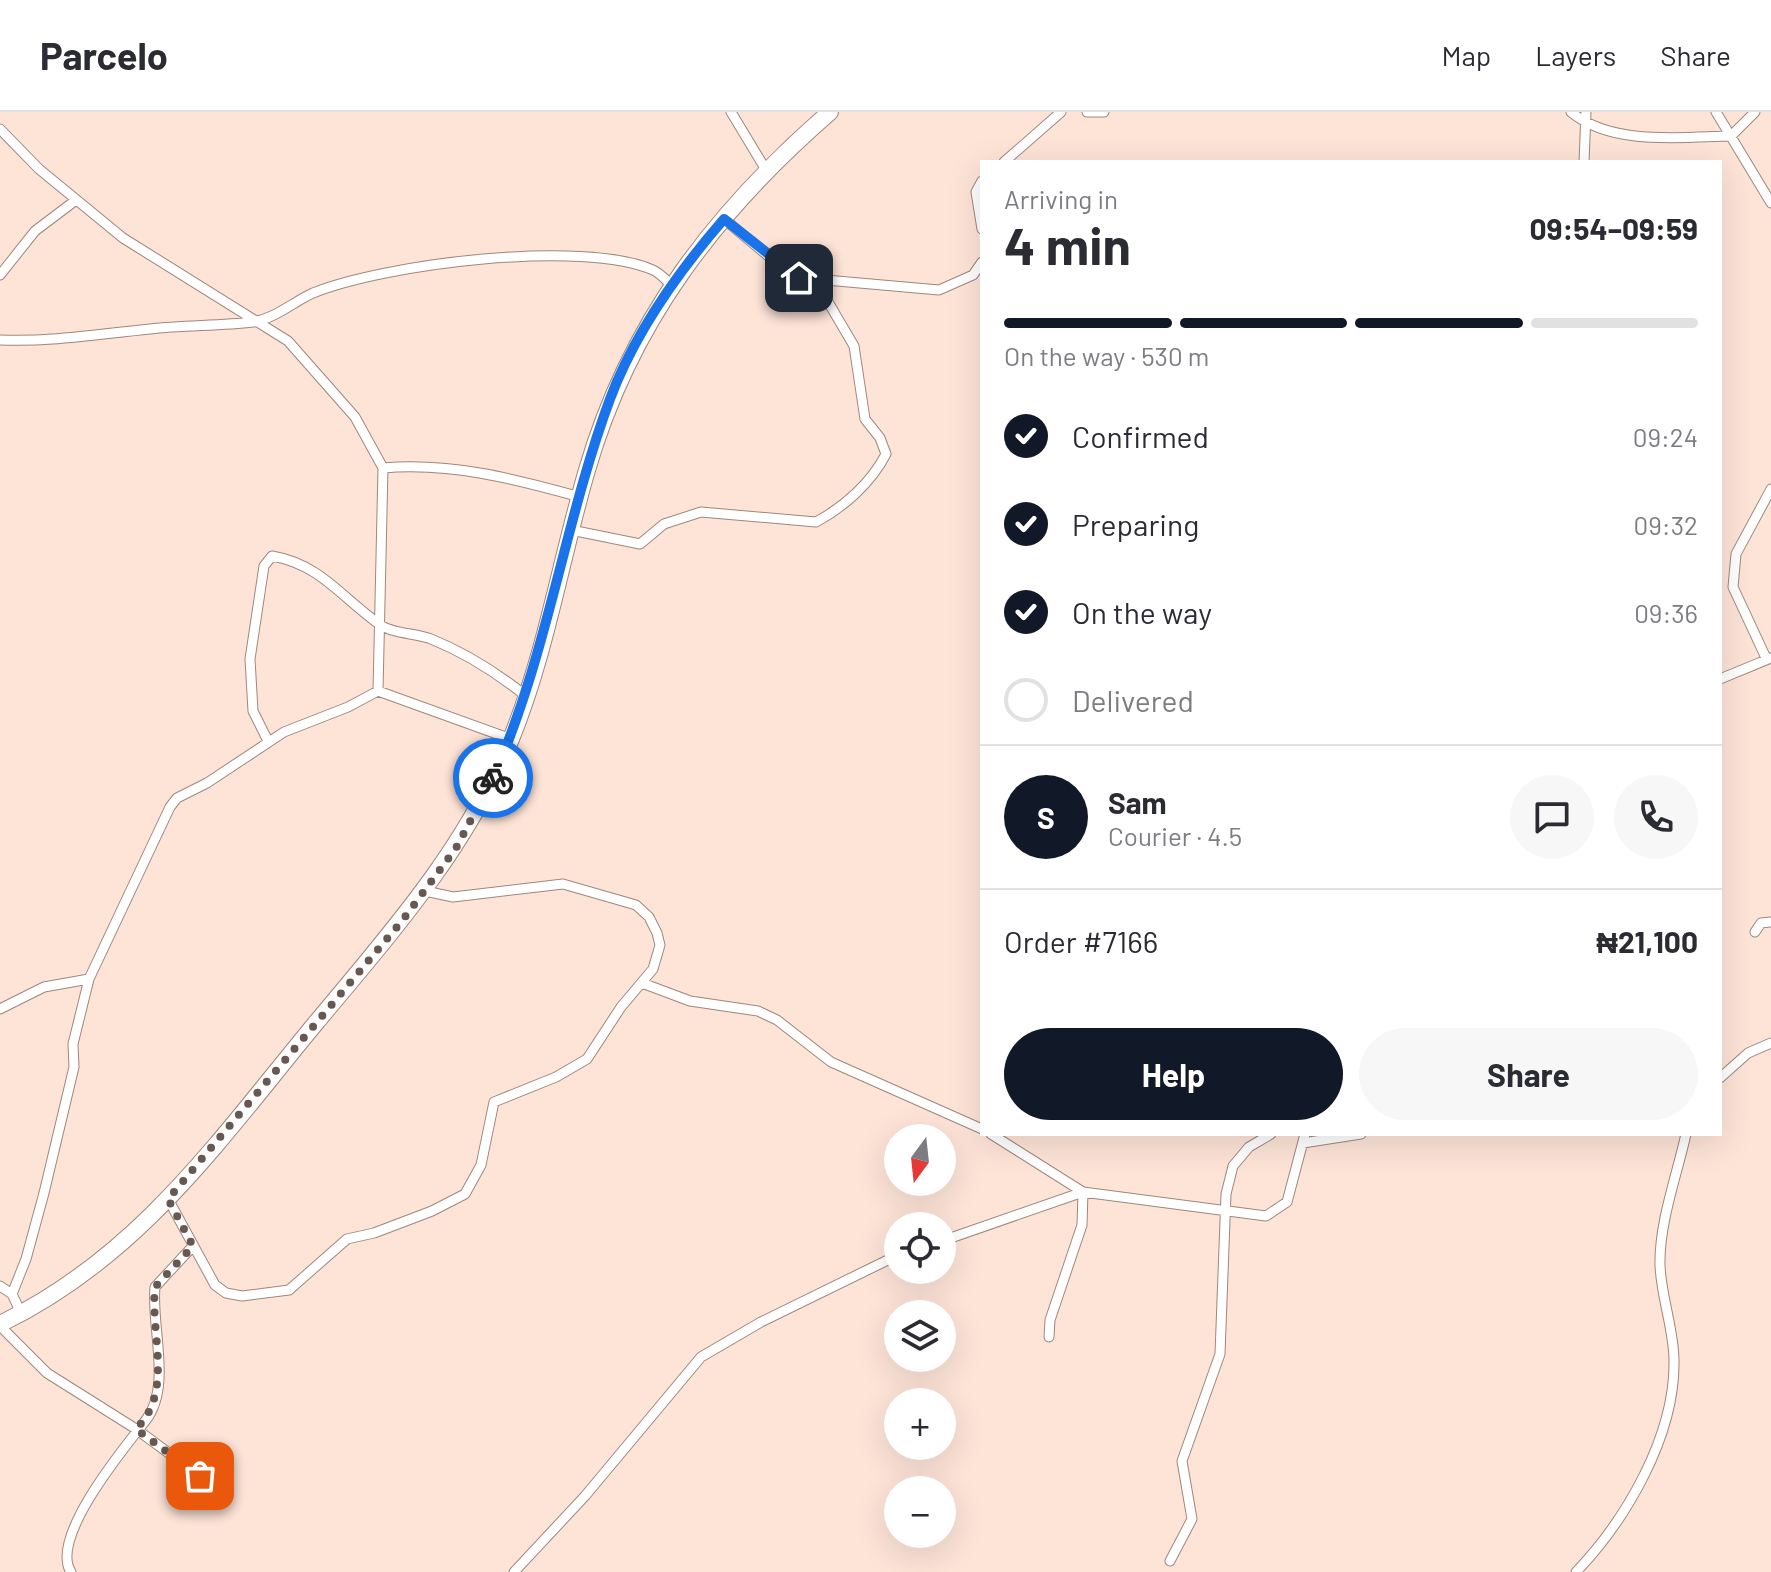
<!DOCTYPE html>
<html lang="en">
<head>
<meta charset="utf-8">
<style>
	body { margin:0; font-family:Barlow,sans-serif; background:#f7f7f7; color:#2b2b33; height:100vh; display:flex; flex-direction:column; font-size:30px; white-space:nowrap }
	* { box-sizing:border-box; margin:0 }
	p { font-size:26px; color:#7c7c81 }
	.icon { flex:none; width:44px; height:44px; fill:none; stroke:currentColor; stroke-width:2; stroke-linecap:round; stroke-linejoin:round }
	.map { position:relative; flex:1; overflow:hidden }
	.drawer { position:absolute; left:980px; top:48px; width:742px; height:976px; display:flex; flex-direction:column; background:#fff; border-radius:0px; box-shadow:0 8px 32px #0002 }
	.drawer>* { flex:none }
	.needle { width:52px; rotate:195deg }
	.fabs { position:absolute; left:884px; top:1012px; display:grid; gap:16px }
	.fabs a { display:grid; place-items:center; width:72px; height:72px; border-radius:50%; background:#fff; box-shadow:0 8px 32px #0002; font-size:40px }
	.pin { position:absolute; display:grid; place-items:center; width:68px; height:68px; color:#fff; margin:-34px; border-radius:16px; box-shadow:0 4px 12px #0006 }
	.courier { position:absolute; display:grid; place-items:center; width:80px; height:80px; margin:-40px; border:6px solid #1a73e8; border-radius:50%; background:#fff; color:#222; box-shadow:0 2px 10px #0007 }
	.headline em { font-style:normal; font-weight:700 }
	.headline div { display:flex; flex-direction:column-reverse }
	.headline { display:flex; align-items:center; justify-content:space-between; height:136px; padding:0 24px }
	h1 { font-size:52px; font-weight:700; line-height:60px }
	.bar { display:grid; grid-template-columns:repeat(4,1fr); gap:12px 8px; align-content:center; height:96px; padding:0 24px }
	.bar i { height:10px; border-radius:6px; background:#e1e1e2 }
	.bar .on { background:#111827 }
	.bar p { grid-column:span 4 }
	.line { display:flex; align-items:center; gap:20px; padding:0 24px; border-top:2px solid #e1e1e2 }
	.line div { flex:1 }
	.round { display:grid; place-items:center; flex:none; width:84px; height:84px; border-radius:42px; background:#f7f7f7 }
	ol { padding:0 24px; list-style:none }
	li { display:flex; align-items:center; gap:24px; height:88px }
	li p { margin-inline-start:auto }
	li .icon { padding:8px; border-radius:50%; background:#111827; color:#fff; stroke-width:4 }
	li:last-child { color:#7c7c81 }
	li i { width:44px; height:44px; border:4px solid #e1e1e2; border-radius:50% }
	.action { display:flex; gap:16px; margin-top:auto; padding:16px 24px }
	.action a { flex:1; height:92px; border-radius:48px; background:#111827; color:#fff; font-size:32px; font-weight:700; line-height:92px; text-align:center }
	.action a+a { background:#f7f7f7; color:#2b2b33 }
	header { display:flex; align-items:center; gap:48px; box-sizing:border-box; height:112px; padding:0 40px; background:#fff; border-bottom:2px solid #e1e1e2 }
	header strong { font-size:38px }
	nav { display:flex; gap:44px; margin-inline-start:auto; font-size:28px }
	.map>svg:first-child { display:block }
	.lines { fill:none; stroke-linecap:round; stroke-linejoin:round }
	.street-casing { stroke:#9e877b; stroke-width:11 }
	.primary-casing { stroke:#9e877b; stroke-width:18 }
	.street { stroke:#fff; stroke-width:9 }
	.primary { stroke:#fff; stroke-width:16 }
	.done { stroke:#675851; stroke-width:8; stroke-dasharray:0 14.4 }
	.route { stroke:#1a73e8; stroke-width:10 }
</style>
</head>
<body>
<header>
<strong>Parcelo</strong>
<nav><a>Map</a><a>Layers</a><a>Share</a></nav>
</header>
<div class="map">
<svg width="1771" height="1460" viewBox="0 0 1771 1460">
	<rect width="100%" height="100%" fill="#fee4d7"/>
	<g class="lines">
		<g class="street-casing">
			<path id="street" d="M731,0L766,58
				M1087,0H1104
				M1571,0C1612,34 1681,25 1731,24L1755,0
				M1716,0L1771,91
				M0,17L39,57L123,126L288,229L355,305L383,356L378,579L511,627
				M1004,50L1061,0
				M1584,50L1586,0
				M982,69L976,80L982,117
				M0,163L35,119L76,88
				M803,166L939,178L973,163L982,150
				M0,228C52,230 99,222 150,217C184,213 219,214 253,210C276,206 293,190 313,181C384,152 583,127 653,158C660,161 666,168 671,173
				M383,356C451,350 515,367 580,385
				M571,418L640,432L664,412L701,400L816,410C844,395 871,371 886,342L880,326L865,307L854,234L824,183L785,158L724,107
				M1766,546L1733,475L1736,442L1771,377
				M1720,567L1771,546
				M268,629L253,599L250,547L264,454L272,444C320,452 342,486 379,512C392,522 416,521 431,527C466,541 497,561 526,584
				M1755,820L1761,811L1771,810
				M642,871L690,889L758,899L777,908L831,950L982,1017
				M0,897L44,875L89,867
				M1720,966L1748,941L1771,931
				M991,1022L1083,1080L1266,1104L1287,1090L1305,1022
				M1303,1031L1361,1022
				M168,1087L215,1173L226,1181L242,1184L289,1178L347,1127L374,1121L432,1099L465,1082L481,1053L494,990L556,965L587,947L621,895L653,857L660,833L657,821L649,805L636,793L563,772L453,785L425,779
				M942,1129L1083,1080
				M0,1174L12,1182L21,1201
				M12,1182L26,1147L44,1081L74,955L73,932L89,867L170,695L177,686L207,671L284,620L348,595L378,579
				M0,1214L47,1261L136,1317L200,1364
				M1049,1225L1050,1208L1082,1113L1083,1080
				M1170,1449L1192,1407L1182,1349L1220,1242L1226,1082L1233,1054L1249,1035L1271,1022
				M71,1460C49,1426 124,1336 146,1308C172,1274 151,1215 155,1175L193,1134
				M514,1460L585,1384L701,1245L761,1210L898,1143
				M1576,1460C1626,1408 1675,1324 1674,1249C1674,1217 1661,1185 1660,1153C1659,1111 1677,1063 1686,1022"/>
		</g>
		<g class="primary-casing">
			<path id="primary" d="M0,1212C139,1145 219,1028 315,912C390,822 466,737 511,627C546,541 561,446 587,358C630,210 715,100 830,0"/>
		</g>
		<use href="#street" class="street"/>
		<use href="#primary" class="primary"/>
	</g>
	<g class="lines">
		<path class="done" d="M200,1364L136,1317C174,1280 150,1222 155,1175L193,1134L168,1087L402,809L456,736L493,666"/>
		<path class="route" d="M493,666C547,545 564,411 610,287C635,220 677,161 724,107L799,166"/>
	</g>
</svg>
<div class="fabs">
<a><svg class="needle" viewBox="-14 -14 28 28"><path d="M0-13l5 13h-10z" fill="#e53935"/><path d="M0 13l5-13h-10z" fill="#7c7c81"/></svg></a>
<a><svg class="icon" aria-label="locate" viewBox="0 0 24 24"><circle cx="12" cy="12" r="6"/><path d="M12 2v4M12 18v4M2 12h4M18 12h4"/></svg></a>
<a><svg class="icon" aria-label="layers" viewBox="0 0 24 24"><path d="M12 4l9 5-9 5-9-5zM3 14l9 5 9-5"/></svg></a>
<a>+</a>
<a>−</a>
</div>
<div class="pin" style="left:200px;top:1364px;background:#ea580c"><svg class="icon" aria-label="bag" viewBox="0 0 24 24"><path d="M5 8h14l-1 12H6zM9 8a3 3 0 0 1 6 0"/></svg></div>
<div class="pin" style="left:799px;top:166px;background:#1f2937"><svg class="icon" aria-label="home" viewBox="0 0 24 24"><path d="M3 11l9-7 9 7M6 9v11h12V9"/></svg></div>
<div class="courier" style="left:493px;top:666px"><svg class="icon" aria-label="bike" viewBox="0 0 24 24"><circle cx="6" cy="16" r="4"/><circle cx="18" cy="16" r="4"/><path d="M6 16l4-8h5l3 8M10 8l3 8H6M13 5h3"/></svg></div>
<section class="drawer">
<div class="headline"><div><h1>4 min</h1><p>Arriving in</p></div><em>09:54–09:59</em></div>
<div class="bar"><i class="on"></i><i class="on"></i><i class="on"></i><i></i><p>On the way · 530 m</p></div>
<ol>
<li><svg class="icon" aria-label="check" viewBox="0 0 24 24"><path d="M5 12l5 5 9-10"/></svg>Confirmed<p>09:24</p></li>
<li><svg class="icon" aria-label="check" viewBox="0 0 24 24"><path d="M5 12l5 5 9-10"/></svg>Preparing<p>09:32</p></li>
<li><svg class="icon" aria-label="check" viewBox="0 0 24 24"><path d="M5 12l5 5 9-10"/></svg>On the way<p>09:36</p></li>
<li><i></i>Delivered</li>
</ol>
<div class="line" style="height:144px"><b class="round" style="background:#111827;color:#fff">S</b><div><b>Sam</b><p>Courier · 4.5</p></div><a class="round"><svg class="icon" aria-label="chat" viewBox="0 0 24 24"><path d="M4 5h16v11H9l-5 4z"/></svg></a><a class="round"><svg class="icon" aria-label="phone" viewBox="0 0 24 24"><path d="M5 4h4l2 5-3 2q2 4 5 5l2-3 5 2v4C11 20 4 13 5 4z"/></svg></a></div>
<div class="line" style="height:104px"><div>Order #7166</div><b>₦21,100</b></div>
<div class="action"><a>Help</a><a>Share</a></div>
</section>
</div>
</body>
</html>
